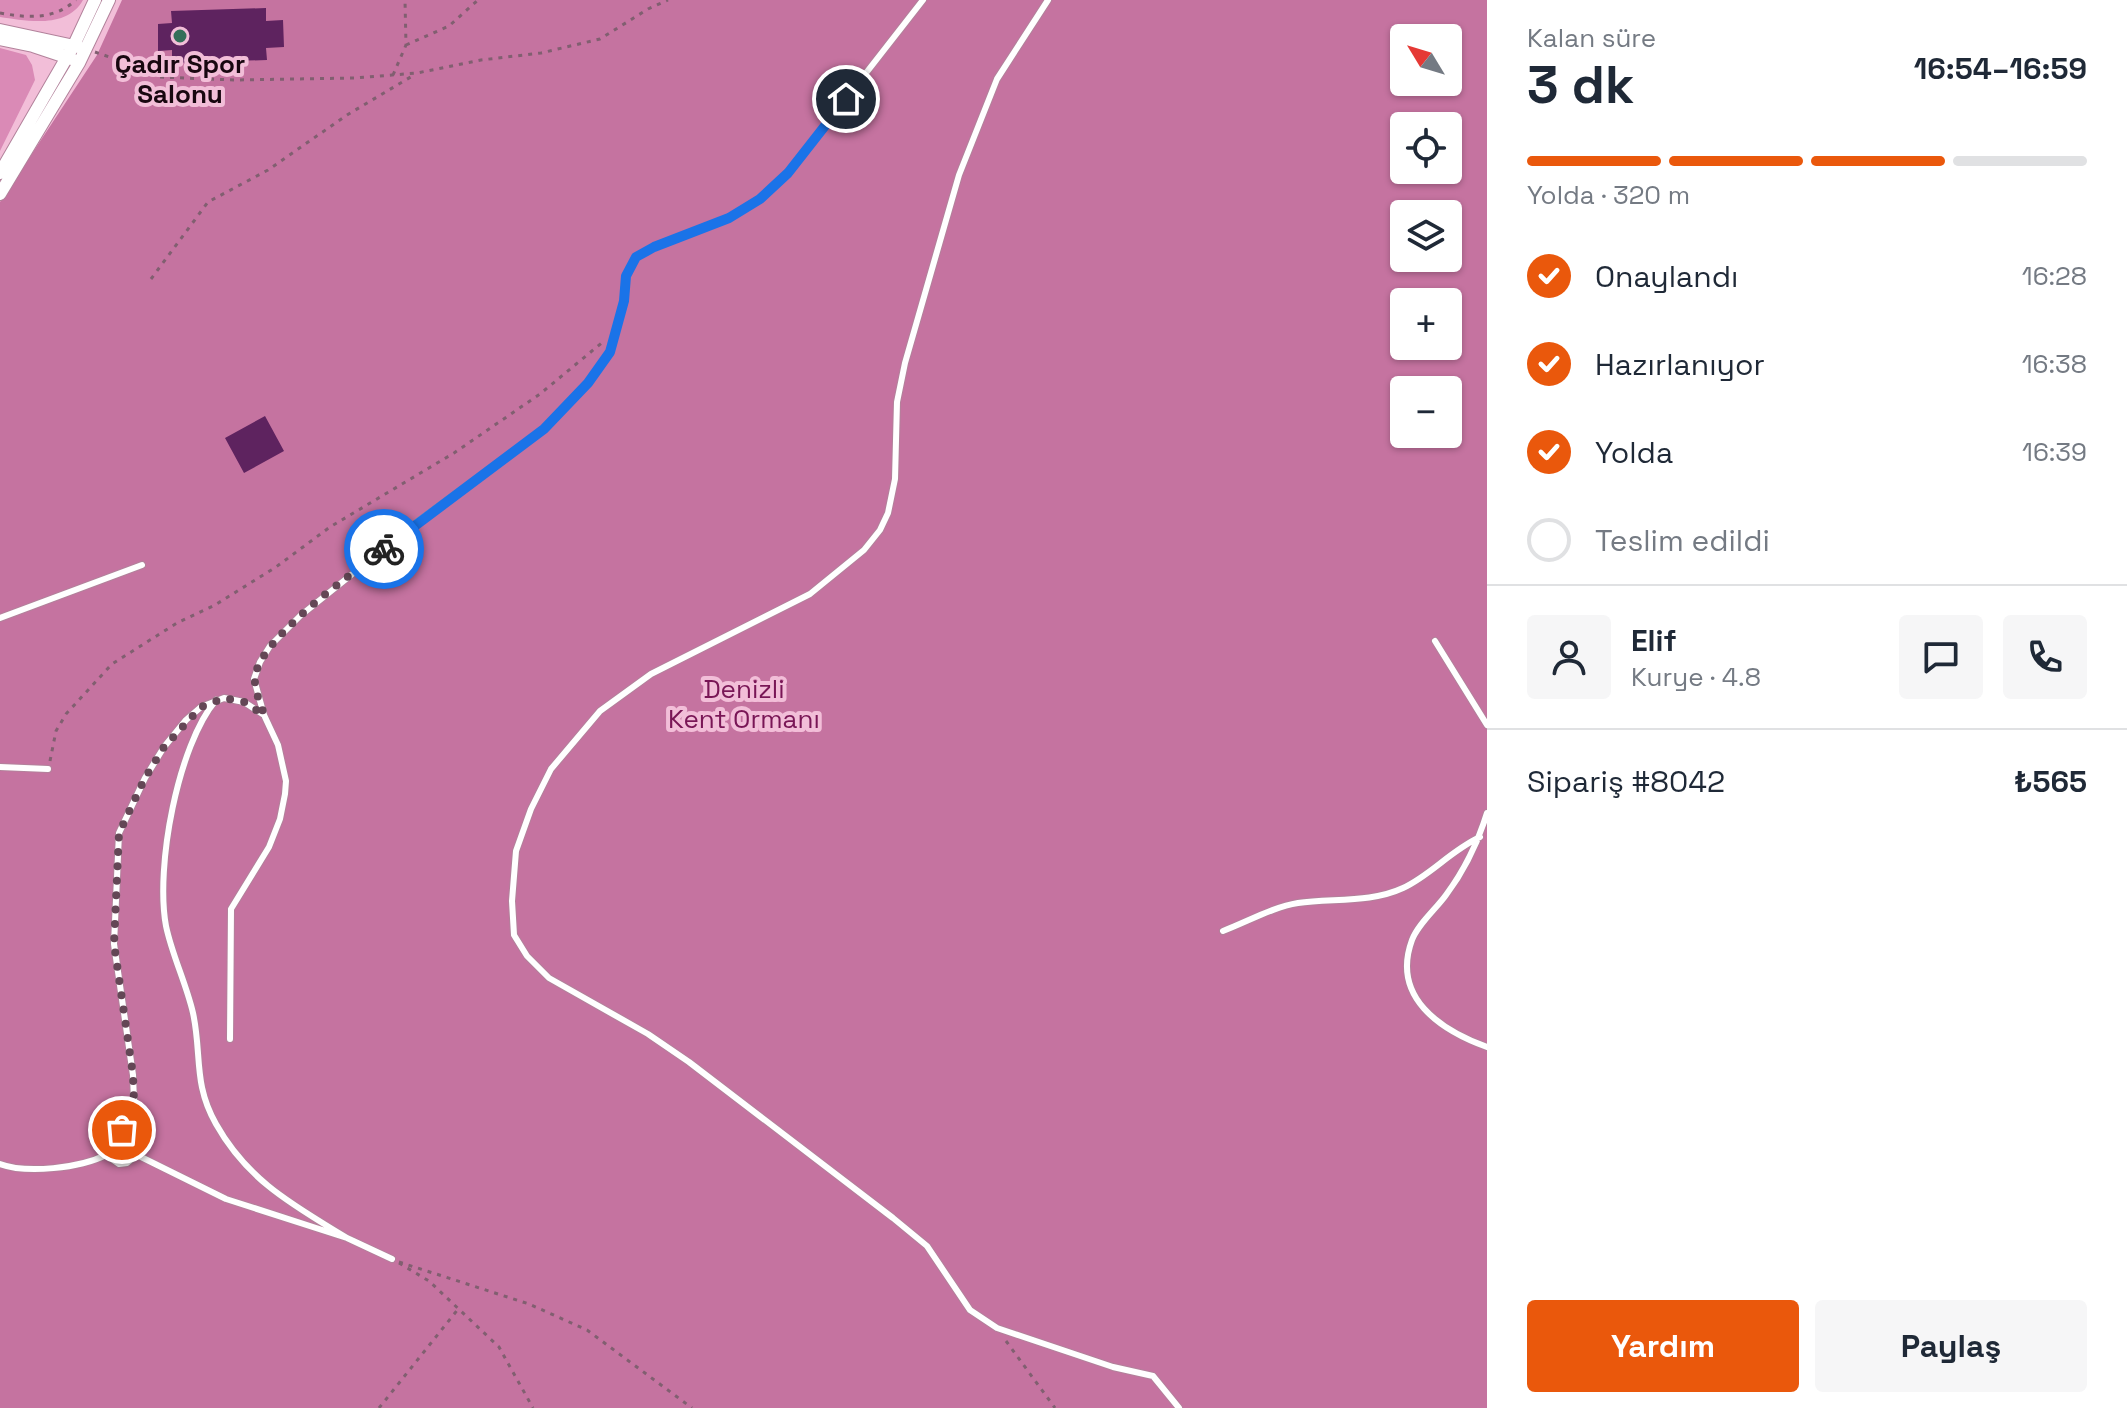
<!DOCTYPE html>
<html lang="tr">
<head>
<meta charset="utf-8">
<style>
	body { margin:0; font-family:"Space Grotesk",sans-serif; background:#f6f6f7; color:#1f2937; height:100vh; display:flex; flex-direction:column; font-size:30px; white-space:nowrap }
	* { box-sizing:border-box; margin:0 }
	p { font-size:26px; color:#747a83 }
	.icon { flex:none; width:44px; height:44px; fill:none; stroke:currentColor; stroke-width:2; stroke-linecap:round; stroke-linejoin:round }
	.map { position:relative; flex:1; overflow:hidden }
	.details { display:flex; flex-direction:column; background:#fff; width:640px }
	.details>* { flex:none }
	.needle { width:52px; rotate:308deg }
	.fabs { position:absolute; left:1390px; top:24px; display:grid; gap:16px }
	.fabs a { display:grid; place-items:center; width:72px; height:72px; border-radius:8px; background:#fff; box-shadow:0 2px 6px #0004; font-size:40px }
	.pin { position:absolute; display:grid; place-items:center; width:68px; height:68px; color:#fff; margin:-34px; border:4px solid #fff; border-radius:50%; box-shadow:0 2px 8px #0007 }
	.courier { position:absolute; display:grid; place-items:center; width:80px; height:80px; margin:-40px; border:6px solid #1a73e8; border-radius:50%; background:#fff; color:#222; box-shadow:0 2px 10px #0007 }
	.head em { font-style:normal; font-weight:700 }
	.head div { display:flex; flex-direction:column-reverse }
	.head { display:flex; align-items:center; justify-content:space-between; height:136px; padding:0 40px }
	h1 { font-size:52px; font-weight:700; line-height:60px }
	.bar { display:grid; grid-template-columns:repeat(4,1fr); gap:12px 8px; align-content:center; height:96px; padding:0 40px }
	.bar i { height:10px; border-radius:6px; background:#e0e1e3 }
	.bar .active { background:#ea580c }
	.bar p { grid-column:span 4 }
	.line { display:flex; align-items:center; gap:20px; padding:0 40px; border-top:2px solid #e0e1e3 }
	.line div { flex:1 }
	.round { display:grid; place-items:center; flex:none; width:84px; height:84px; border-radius:8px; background:#f6f6f7 }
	ol { padding:0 40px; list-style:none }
	li { display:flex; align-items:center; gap:24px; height:88px }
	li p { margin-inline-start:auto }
	li .icon { padding:8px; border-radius:50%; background:#ea580c; color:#fff; stroke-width:4 }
	li:last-child { color:#747a83 }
	li i { width:44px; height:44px; border:4px solid #e0e1e3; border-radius:50% }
	.primary-button { display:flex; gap:16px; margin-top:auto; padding:16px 40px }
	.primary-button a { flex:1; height:92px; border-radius:8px; background:#ea580c; color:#fff; font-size:32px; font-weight:700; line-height:92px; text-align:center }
	.primary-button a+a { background:#f6f6f7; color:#1f2937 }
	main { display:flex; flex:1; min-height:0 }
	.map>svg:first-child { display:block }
	.green { fill:#da8ab6 }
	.forest { fill:#c573a0; fill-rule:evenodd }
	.building { fill:#5e235f }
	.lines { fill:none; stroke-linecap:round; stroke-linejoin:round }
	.lane-casing { stroke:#b2829b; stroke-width:8 }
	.street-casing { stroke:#b2829b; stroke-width:14 }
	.path { stroke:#815f70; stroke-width:3; stroke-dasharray:4 6; stroke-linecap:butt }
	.lane { stroke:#fff; stroke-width:6 }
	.street { stroke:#fff; stroke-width:12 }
	.done { stroke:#644756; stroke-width:8; stroke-dasharray:0 14.4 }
	.route { stroke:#1a73e8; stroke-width:10 }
	.poi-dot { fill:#346f59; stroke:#f2bed8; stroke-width:3 }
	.labels { text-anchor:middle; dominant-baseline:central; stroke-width:8; stroke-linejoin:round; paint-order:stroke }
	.poi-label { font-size:26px; font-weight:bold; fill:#180710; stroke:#f2bed8 }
	.park-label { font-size:26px; fill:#791656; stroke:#f2bed8 }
</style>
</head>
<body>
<main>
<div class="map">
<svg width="1487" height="1408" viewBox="0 0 1487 1408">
	<rect width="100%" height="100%" fill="#f2bed8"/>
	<path class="green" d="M0,0H83C67,29 27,21 0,17Z
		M0,48L26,55L32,65L35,80L0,151Z"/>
	<path class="forest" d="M122,0H1487V1408H0V202L97,55ZM1404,38H1448V82H1404ZM1404,126H1448V170H1404ZM1404,214H1448V258H1404ZM1404,302H1448V346H1404ZM1404,390H1448V434H1404Z"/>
	<path class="building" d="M266,8V21L283,20L284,47L266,48L267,60L172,63V50L158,51V24L172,23L171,11Z
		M265,416L284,451L244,473L225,438Z"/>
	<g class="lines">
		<g class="lane-casing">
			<path id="lane" d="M1048,0L997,79L959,175L905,363L897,402L895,479L888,513L880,530L864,550L810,594L651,674L600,711L551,769L531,809L516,851L512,901L514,935L527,956L549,978L648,1034L689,1062L893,1218L927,1246L970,1310L997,1328L1113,1367L1153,1376L1179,1408
				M0,618L142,565
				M1435,641L1487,725
				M216,700C178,745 155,867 166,926C172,955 186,983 193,1013C202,1054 193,1084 216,1124C248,1181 293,1205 347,1238
				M0,767L48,769
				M1487,813C1478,842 1464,871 1446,895C1436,909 1418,924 1412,940C1391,997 1440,1030 1487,1047
				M1223,931C1247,922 1273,907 1298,903C1332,898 1371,903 1403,888C1431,875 1450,851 1480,837
				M230,1039L231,909L269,847L280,819L285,794L286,781L278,745L264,715L254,679L260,662L270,646L300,616L416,523L544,429L588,383L610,352L624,301L626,276L636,257L654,247L729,218L760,199L788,173L923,0
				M129,1131L138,1144L137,1155L226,1199L347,1238L392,1259
				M106,1155L105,1145L114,1132L129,1131L134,1102L133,1075L114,944L119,833L145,778L164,747L186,720L201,707L224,698L244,702L264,715
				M0,1164C27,1174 80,1168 106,1155L119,1164L127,1163L137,1155"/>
		</g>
		<g class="street-casing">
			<path id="street" d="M0,30L79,47
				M0,39L33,46L72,59
				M0,173L74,45L95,0
				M0,194L79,63L109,0"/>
		</g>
		<path class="path" d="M0,13C28,18 54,20 76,0
			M406,45L449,26L478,0
			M95,52L141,68L158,77L235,80L355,78L417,73L481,60L541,53L600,39L648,9L668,0
			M393,75L406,45L405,0
			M151,279L208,202L268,170L347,115L414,75
			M50,761L56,731L66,714L112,664L177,623L215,605L276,567L330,527L454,453L540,394L604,341
			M399,1262L529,1304L587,1330L692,1408
			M399,1263L429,1281L499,1347L533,1408
			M1006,1341L1055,1408
			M379,1408L459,1308"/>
		<use href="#lane" class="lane"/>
		<use href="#street" class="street"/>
	</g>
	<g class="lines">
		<path class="done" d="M122,1130L129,1131L134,1102L133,1075L114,944L119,833L145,778L164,747L201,707L224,698L244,702L264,715C261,704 254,690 255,679C256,640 354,573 384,549"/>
		<path class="route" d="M384,549L544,429L588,383L610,352L624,301L626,276L636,257L654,247L729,218L760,199L788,173L846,99"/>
	</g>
	<circle class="poi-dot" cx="180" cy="36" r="8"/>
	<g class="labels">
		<g class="poi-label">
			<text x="180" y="64">Çadır Spor<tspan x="180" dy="30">Salonu</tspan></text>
		</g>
		<g class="park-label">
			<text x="744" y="689">Denizli<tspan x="744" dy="30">Kent Ormanı</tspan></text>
		</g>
	</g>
</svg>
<div class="fabs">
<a><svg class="needle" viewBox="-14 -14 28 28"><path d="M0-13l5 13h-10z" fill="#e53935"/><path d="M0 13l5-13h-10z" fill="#747a83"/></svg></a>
<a><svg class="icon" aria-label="locate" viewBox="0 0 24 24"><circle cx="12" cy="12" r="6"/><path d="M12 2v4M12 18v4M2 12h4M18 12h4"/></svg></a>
<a><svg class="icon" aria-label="layers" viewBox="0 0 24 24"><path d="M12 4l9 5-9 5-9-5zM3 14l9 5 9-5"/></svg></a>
<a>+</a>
<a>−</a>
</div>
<div class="pin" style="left:122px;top:1130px;background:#ea580c"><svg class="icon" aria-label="bag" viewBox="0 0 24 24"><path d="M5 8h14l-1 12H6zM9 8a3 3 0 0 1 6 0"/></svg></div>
<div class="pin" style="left:846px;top:99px;background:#1f2937"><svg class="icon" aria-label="home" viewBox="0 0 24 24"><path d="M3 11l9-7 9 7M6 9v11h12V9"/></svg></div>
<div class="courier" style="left:384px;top:549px"><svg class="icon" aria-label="bike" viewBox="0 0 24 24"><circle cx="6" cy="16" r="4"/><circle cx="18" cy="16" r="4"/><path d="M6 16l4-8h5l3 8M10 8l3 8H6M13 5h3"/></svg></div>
</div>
<section class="details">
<div class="head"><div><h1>3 dk</h1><p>Kalan süre</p></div><em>16:54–16:59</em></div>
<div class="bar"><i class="active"></i><i class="active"></i><i class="active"></i><i></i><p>Yolda · 320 m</p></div>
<ol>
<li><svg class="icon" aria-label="check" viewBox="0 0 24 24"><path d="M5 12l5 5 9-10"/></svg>Onaylandı<p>16:28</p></li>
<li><svg class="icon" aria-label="check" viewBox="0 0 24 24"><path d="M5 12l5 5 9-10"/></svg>Hazırlanıyor<p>16:38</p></li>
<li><svg class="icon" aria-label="check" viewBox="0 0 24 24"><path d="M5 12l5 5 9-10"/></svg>Yolda<p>16:39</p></li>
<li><i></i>Teslim edildi</li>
</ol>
<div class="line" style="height:144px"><a class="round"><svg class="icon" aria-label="person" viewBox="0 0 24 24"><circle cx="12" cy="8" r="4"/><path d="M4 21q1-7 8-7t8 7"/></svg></a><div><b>Elif</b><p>Kurye · 4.8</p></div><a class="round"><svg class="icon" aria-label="chat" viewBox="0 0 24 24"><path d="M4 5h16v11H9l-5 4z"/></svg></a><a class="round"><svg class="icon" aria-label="phone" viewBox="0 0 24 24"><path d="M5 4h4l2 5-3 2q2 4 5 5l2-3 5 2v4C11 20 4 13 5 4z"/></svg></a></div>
<div class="line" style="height:104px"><div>Sipariş #8042</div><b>₺565</b></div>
<div class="primary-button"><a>Yardım</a><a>Paylaş</a></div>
</section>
</main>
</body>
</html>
